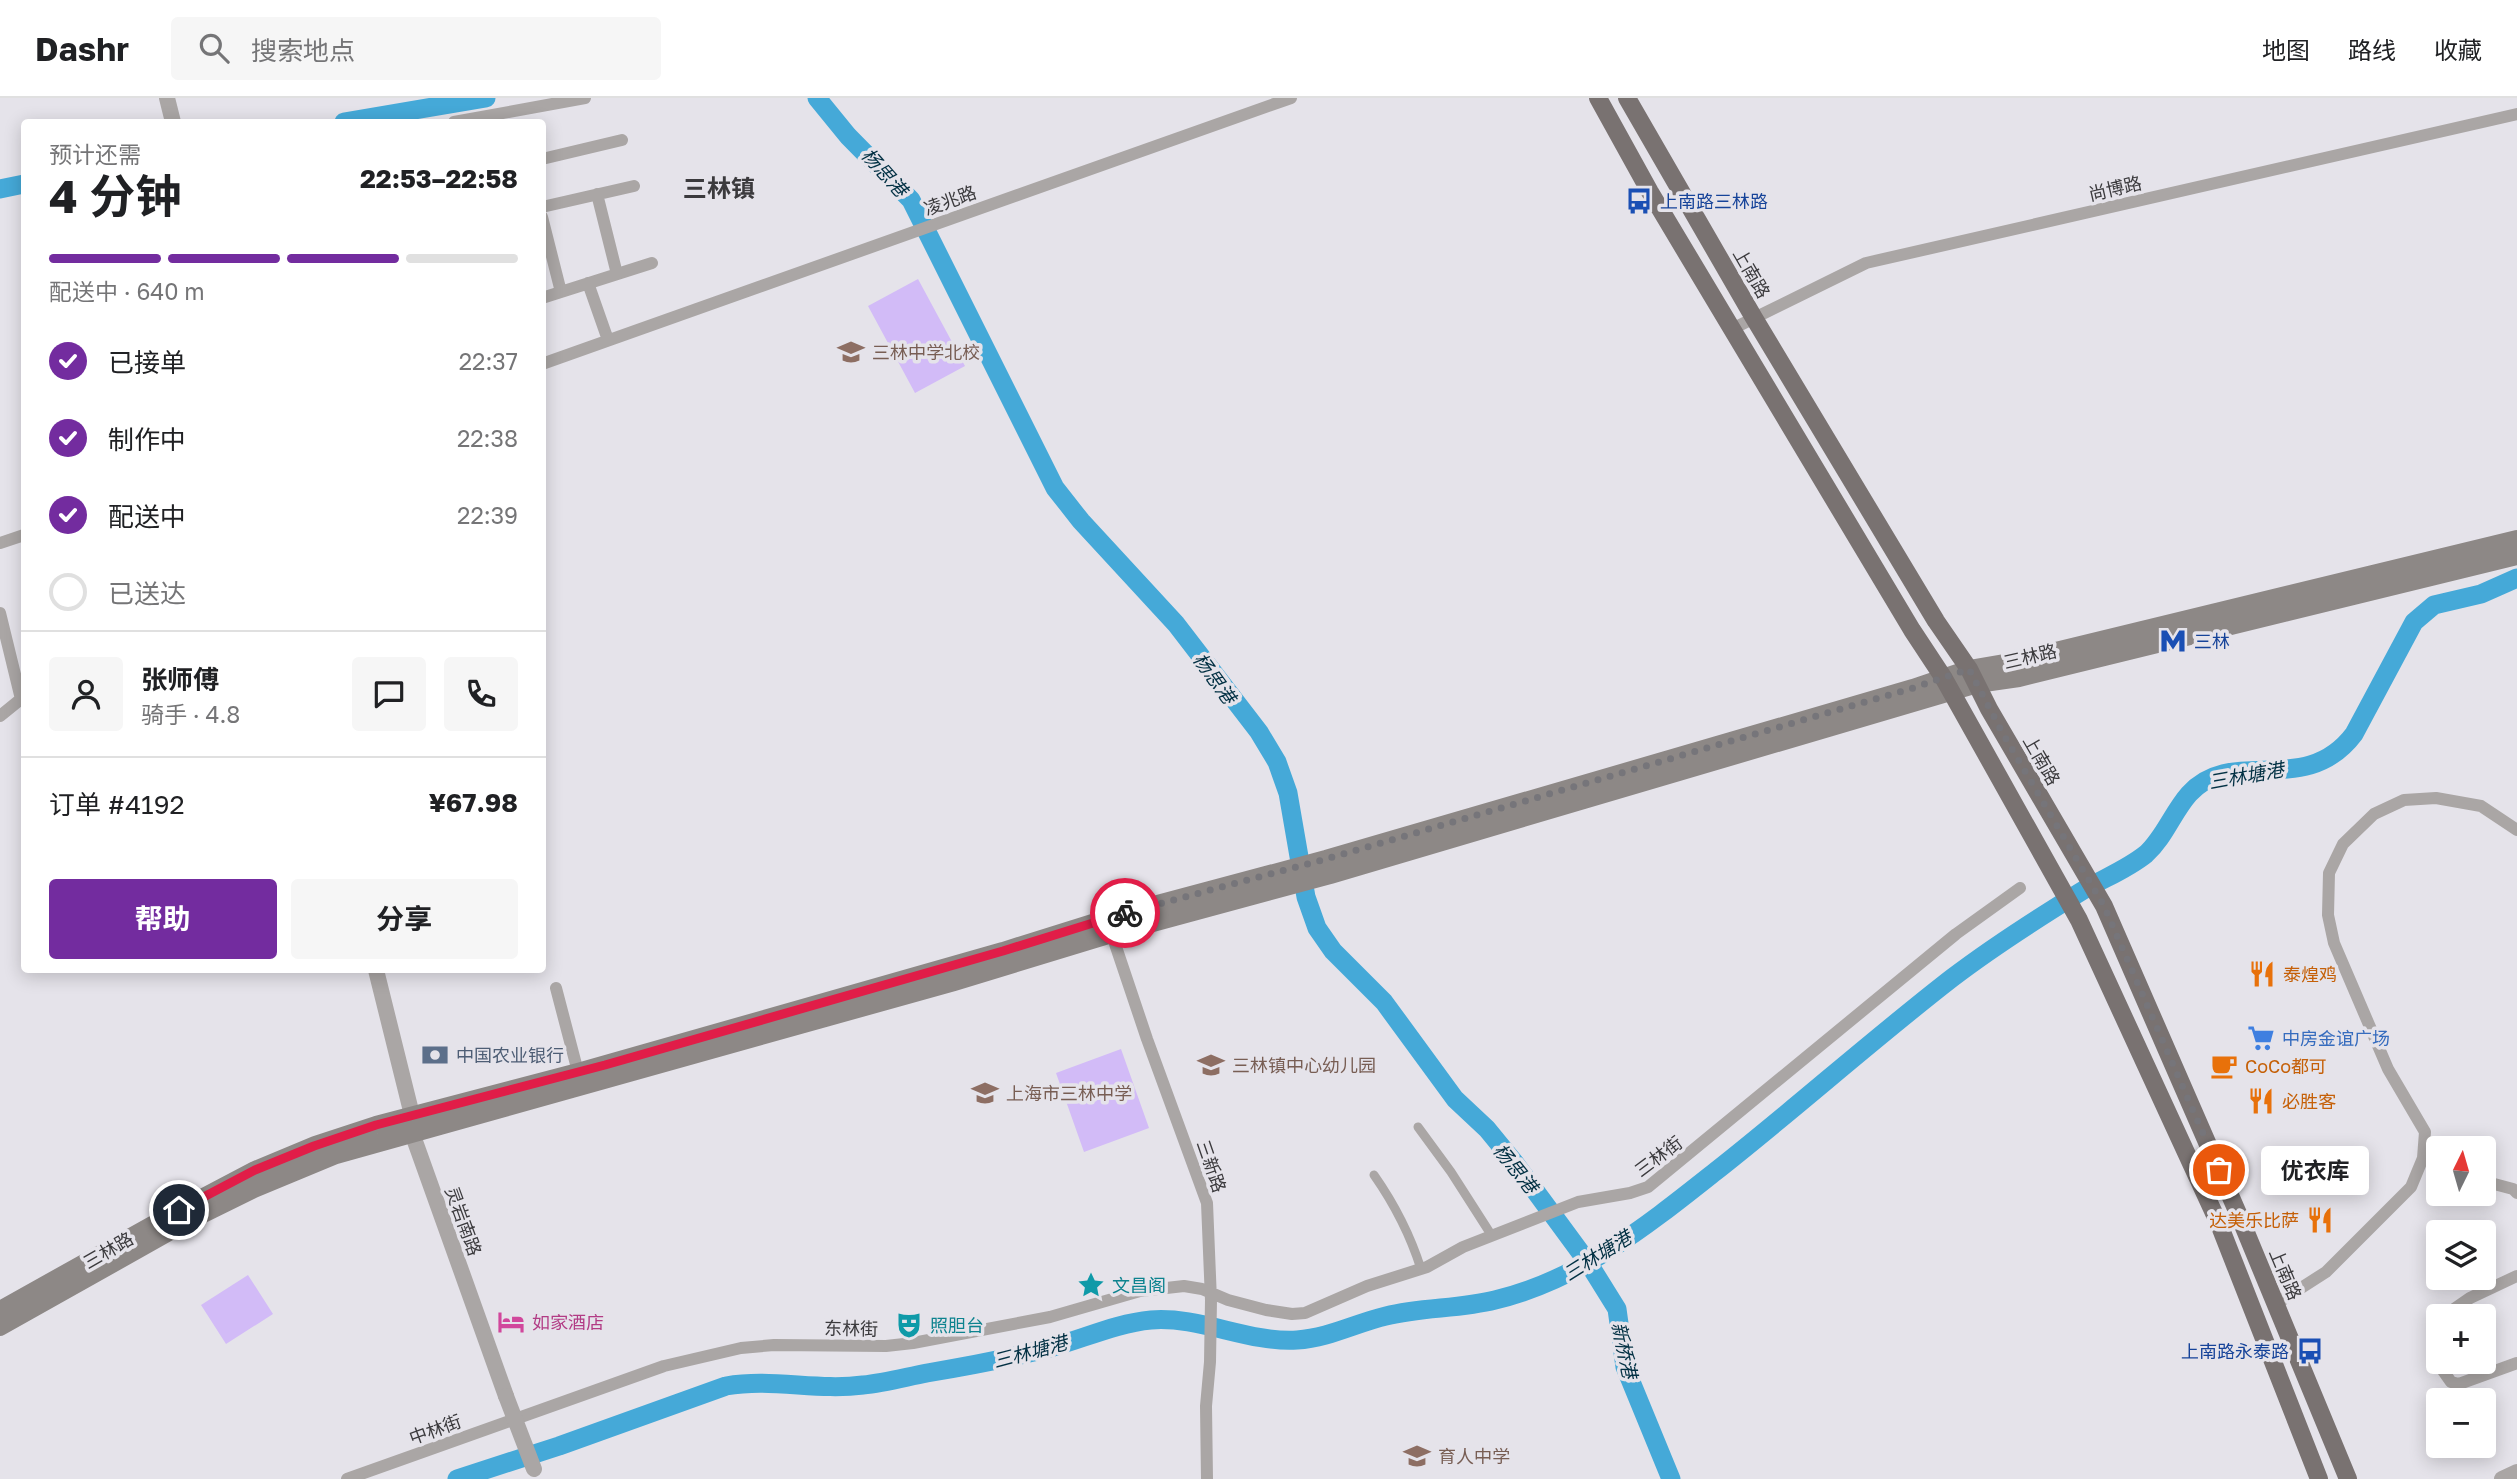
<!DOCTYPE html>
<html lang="zh">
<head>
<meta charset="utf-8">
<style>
	body { margin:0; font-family:"Golos Text","Noto Sans SC",sans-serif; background:#f6f6f6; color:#202124; height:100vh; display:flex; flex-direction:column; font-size:26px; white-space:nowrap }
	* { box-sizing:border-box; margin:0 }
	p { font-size:23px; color:#757577 }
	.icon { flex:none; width:38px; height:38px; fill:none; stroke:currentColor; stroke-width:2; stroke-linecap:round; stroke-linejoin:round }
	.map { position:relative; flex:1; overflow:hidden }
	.panel { position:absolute; left:21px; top:21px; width:525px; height:854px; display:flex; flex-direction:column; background:#fff; border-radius:7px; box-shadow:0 4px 18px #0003 }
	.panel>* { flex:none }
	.needle { width:46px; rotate:5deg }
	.tools { position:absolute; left:2426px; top:1038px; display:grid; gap:14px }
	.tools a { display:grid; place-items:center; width:70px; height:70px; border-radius:7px; background:#fff; box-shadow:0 4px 18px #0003; font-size:35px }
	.pin { position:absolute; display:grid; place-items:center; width:60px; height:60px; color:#fff; margin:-30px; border:4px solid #fff; border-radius:50%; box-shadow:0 2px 7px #0007 }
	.courier { position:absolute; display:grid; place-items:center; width:70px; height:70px; margin:-35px; border:5px solid #e11d48; border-radius:50%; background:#fff; color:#222; box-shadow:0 2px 9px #0007 }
	.bubble { position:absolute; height:49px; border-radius:7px; background:#fff; box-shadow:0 4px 18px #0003; font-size:23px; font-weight:700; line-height:49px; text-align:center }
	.summary em { font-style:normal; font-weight:700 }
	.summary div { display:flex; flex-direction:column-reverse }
	.summary { display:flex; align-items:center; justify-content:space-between; height:119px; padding:0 28px }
	h1 { font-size:46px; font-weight:700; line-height:52px }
	.bar { display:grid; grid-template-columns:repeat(4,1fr); gap:10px 7px; align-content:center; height:84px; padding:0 28px }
	.bar i { height:9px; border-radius:5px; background:#e0e0e0 }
	.bar .on { background:#732c9f }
	.bar p { grid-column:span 4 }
	.line { display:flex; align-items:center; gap:18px; padding:0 28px; border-top:2px solid #e0e0e0 }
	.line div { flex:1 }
	.round { display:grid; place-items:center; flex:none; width:74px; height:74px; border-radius:7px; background:#f6f6f6 }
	ol { padding:0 28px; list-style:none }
	li { display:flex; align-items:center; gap:21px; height:77px }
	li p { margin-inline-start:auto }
	li .icon { padding:7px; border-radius:50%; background:#732c9f; color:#fff; stroke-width:4 }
	li:last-child { color:#757577 }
	li i { width:38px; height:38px; border:4px solid #e0e0e0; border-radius:50% }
	.primary-button { display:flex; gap:14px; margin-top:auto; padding:14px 28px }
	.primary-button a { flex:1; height:80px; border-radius:7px; background:#732c9f; color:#fff; font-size:28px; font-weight:700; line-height:80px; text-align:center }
	.primary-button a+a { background:#f6f6f6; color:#202124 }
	header { display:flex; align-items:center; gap:42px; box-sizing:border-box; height:98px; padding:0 35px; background:#fff; border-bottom:2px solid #e0e0e0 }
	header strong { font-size:33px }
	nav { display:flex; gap:38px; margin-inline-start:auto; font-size:24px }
	.search { width:490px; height:63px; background:#f6f6f6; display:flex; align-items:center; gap:18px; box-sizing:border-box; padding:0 24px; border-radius:7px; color:#757577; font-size:26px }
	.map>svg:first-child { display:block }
	.green { fill:#d2bbf7 }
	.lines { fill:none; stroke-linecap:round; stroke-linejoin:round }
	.river { stroke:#45a9d8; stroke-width:19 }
	.pedestrian { stroke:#aaa6a5; stroke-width:9 }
	.minor { stroke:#aaa6a5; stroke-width:12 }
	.tertiary { stroke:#aaa6a5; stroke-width:16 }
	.secondary { stroke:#8d8886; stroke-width:18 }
	.primary { stroke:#797271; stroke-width:18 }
	.tertiary-bridge { stroke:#aaa6a5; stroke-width:16 }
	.done { stroke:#76757a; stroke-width:7; stroke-dasharray:0 12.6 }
	.route { stroke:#e11d48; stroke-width:9 }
	.labels { text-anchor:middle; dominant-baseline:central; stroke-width:7; stroke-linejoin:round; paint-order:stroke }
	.street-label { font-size:18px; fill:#3b3a3d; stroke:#e5e3ea }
	.transit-label { font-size:18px; fill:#164399; stroke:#e5e3ea; text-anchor:start }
	.education-label { font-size:18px; fill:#785e54; stroke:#e5e3ea; text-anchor:start }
	.food-label { font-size:18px; fill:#c56008; stroke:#e5e3ea; text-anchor:start }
	.shop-label { font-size:18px; fill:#366cbe; stroke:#e5e3ea; text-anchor:start }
	.service-label { font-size:18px; fill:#4e5e75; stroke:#e5e3ea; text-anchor:start }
	.culture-label { font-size:18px; fill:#0d838f; stroke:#e5e3ea; text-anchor:start }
	.hotel-label { font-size:18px; fill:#b23c85; stroke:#e5e3ea; text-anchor:start }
	.water-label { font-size:19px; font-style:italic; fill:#023043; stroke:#e5e3ea }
	.district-label { font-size:24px; font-weight:bold; fill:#3b3a3d; stroke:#e5e3ea }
</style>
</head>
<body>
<header>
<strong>Dashr</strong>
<div class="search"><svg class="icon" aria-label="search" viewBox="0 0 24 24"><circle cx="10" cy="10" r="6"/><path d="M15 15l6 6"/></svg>搜索地点</div>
<nav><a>地图</a><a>路线</a><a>收藏</a></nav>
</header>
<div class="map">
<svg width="2517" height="1381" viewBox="0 0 2517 1381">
	<rect width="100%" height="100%" fill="#e5e3ea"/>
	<path class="green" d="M918,181L965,268L915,295L868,208Z
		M1121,951L1149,1030L1084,1054L1056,975Z
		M248,1177L273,1216L226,1246L201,1207Z"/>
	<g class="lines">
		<path class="river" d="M817,0L848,38L911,102L1055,390L1081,423L1176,526L1259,634L1277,664L1288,695L1306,799L1317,830L1333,853L1384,904L1455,1001L1487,1031L1514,1064L1589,1166L1617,1211L1625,1269L1671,1381
			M344,24L486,0
			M0,91L24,86
			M457,1381L559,1348L726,1288C772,1280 817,1293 863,1287C885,1285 906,1279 927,1275C969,1268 1012,1260 1053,1249C1085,1240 1118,1225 1151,1222C1200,1218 1248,1245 1297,1242C1329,1240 1356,1225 1386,1218C1422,1209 1460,1211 1495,1202C1580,1182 1649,1126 1716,1073C1796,1010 1872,942 1952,880C1994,848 2038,820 2082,793C2104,780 2126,772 2146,756C2164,740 2173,714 2189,696C2233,647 2305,701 2354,636L2414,524L2434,507L2481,496L2517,480"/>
		<path class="pedestrian" d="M1418,1029L1451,1074L1492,1138
			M1374,1077C1395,1107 1410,1136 1421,1171"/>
		<path class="minor" d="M454,24L585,0
			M542,61L622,42
			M597,96L617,176
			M542,109L634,88
			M542,119L561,194
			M588,185L608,242
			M542,200L652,165
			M1732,231L1866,165L2517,16
			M542,266L1291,0
			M0,445L24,437
			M0,515L21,601L0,618
			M1110,831L1147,941L1207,1105L1211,1202L1210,1264L1206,1308L1207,1381
			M556,890L578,974
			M2423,1060L2438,1066
			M2483,1083L2513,1091L2517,1095
			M2276,1206L2326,1174L2411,1089L2423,1060L2425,1034L2388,971L2334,845L2328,817L2329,775L2343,746L2374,716L2404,702L2436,700L2481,708L2517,732
			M2444,1218L2470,1200L2517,1178
			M2438,1222L2432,1257L2451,1284L2459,1286L2517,1265
			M347,1381L664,1268L741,1250L774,1247L886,1248L913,1245L1050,1219L1140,1193L1184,1188L1202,1191L1228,1202L1266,1212L1292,1216L1305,1215L1367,1188L1427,1169L1463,1149L1578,1104L1630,1095L1648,1089L1956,836L2020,790"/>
		<path class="tertiary" d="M167,0L173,24
			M376,872L412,1017V1035L506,1298
			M2502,1381L2517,1374"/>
		<path class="secondary" d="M0,1212L179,1112L255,1072L315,1047L376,1027L578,974L1003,853L1124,815L1326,761L1913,590L1969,571L2010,564L2517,441
			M0,1229L185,1125L254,1091L336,1057L954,884L1112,836L1330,777L1977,586L2019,580L2517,458"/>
		<path class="primary" d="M1598,0L1650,94L1912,532L1943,579L2079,822L2219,1126L2319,1381
			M1627,0L1754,220L1936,523L1969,571L1989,611L2104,808L2240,1120L2348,1381"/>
		<path class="tertiary-bridge" d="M506,1298L534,1371"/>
	</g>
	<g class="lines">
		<path class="done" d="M1125,815L1326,761L1913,590L1969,571L2002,634L2104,808L2219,1072"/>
		<path class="route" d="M179,1112L255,1072L314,1048L376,1027L605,967L1003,853L1125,815"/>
	</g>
	<defs>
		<g id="bus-bare" transform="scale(2.1)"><path d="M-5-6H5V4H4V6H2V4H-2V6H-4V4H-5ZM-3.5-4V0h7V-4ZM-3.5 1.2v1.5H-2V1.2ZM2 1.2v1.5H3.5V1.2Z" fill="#1a4fb4" stroke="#e5e3ea" stroke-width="2.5" paint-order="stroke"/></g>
		<g id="school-bare" transform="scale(2.1)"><path d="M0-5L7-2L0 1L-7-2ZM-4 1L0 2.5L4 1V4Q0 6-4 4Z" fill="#8d6e63" stroke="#e5e3ea" stroke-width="2.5" paint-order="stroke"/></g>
		<g id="metro-bare" transform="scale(2.1)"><path d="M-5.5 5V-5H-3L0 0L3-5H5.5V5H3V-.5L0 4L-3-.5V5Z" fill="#1a4fb4" stroke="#e5e3ea" stroke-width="2.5" paint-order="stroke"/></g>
		<g id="restaurant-bare" transform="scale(2.1)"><path d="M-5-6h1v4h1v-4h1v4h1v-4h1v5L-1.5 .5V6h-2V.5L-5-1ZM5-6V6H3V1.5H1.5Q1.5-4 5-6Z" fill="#e8710a" stroke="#e5e3ea" stroke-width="2.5" paint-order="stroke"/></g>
		<g id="supermarket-bare" transform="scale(2.1)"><path d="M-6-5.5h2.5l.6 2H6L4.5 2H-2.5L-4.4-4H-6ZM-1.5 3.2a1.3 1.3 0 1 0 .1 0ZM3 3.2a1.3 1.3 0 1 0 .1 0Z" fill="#3f7fe0" stroke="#e5e3ea" stroke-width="2.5" paint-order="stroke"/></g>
		<g id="bank-bare" transform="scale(2.1)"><path d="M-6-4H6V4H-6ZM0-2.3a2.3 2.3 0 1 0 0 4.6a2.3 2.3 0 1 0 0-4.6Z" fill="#5c6f8a" stroke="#e5e3ea" stroke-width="2.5" paint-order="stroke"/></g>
		<g id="cafe-bare" transform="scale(2.1)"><path d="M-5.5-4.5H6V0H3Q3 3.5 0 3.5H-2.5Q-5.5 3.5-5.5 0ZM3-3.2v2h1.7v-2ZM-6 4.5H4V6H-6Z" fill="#e8710a" stroke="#e5e3ea" stroke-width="2.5" paint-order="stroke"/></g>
		<g id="sight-bare" transform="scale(2.1)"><path d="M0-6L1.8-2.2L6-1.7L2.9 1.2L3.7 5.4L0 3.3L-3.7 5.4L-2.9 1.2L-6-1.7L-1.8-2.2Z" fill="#0f9aa8" stroke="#e5e3ea" stroke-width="2.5" paint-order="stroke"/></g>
		<g id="hotel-bare" transform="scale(2.1)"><path d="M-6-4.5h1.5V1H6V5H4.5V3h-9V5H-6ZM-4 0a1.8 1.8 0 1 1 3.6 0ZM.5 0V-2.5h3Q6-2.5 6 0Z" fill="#d1479c" stroke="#e5e3ea" stroke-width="2.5" paint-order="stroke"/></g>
		<g id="theatre-bare" transform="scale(2.1)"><path d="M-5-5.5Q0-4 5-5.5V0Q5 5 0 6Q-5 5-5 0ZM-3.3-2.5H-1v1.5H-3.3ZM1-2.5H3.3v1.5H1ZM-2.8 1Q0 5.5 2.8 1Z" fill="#0f9aa8" stroke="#e5e3ea" stroke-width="2.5" paint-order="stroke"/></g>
	</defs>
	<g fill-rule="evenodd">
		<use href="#bus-bare" x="1639" y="103"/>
		<use href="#school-bare" x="851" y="254"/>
		<use href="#metro-bare" x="2173" y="543"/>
		<use href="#restaurant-bare" x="2262" y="876"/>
		<use href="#supermarket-bare" x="2261" y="940"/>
		<use href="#bank-bare" x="435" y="957"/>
		<use href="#school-bare" x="1211" y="967"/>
		<use href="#cafe-bare" x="2224" y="968"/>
		<use href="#school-bare" x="985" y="995"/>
		<use href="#restaurant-bare" x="2261" y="1003"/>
		<use href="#restaurant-bare" x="2320" y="1122"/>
		<use href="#sight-bare" x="1091" y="1187"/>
		<use href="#hotel-bare" x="511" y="1224"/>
		<use href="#theatre-bare" x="909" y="1227"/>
		<use href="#bus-bare" x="2310" y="1253"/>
		<use href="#school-bare" x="1417" y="1358"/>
	</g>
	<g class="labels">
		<g class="street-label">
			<text transform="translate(2115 90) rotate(-13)">尚博路</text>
			<text transform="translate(950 102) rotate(-20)">凌兆路</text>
			<text transform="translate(1752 175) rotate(60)">上南路</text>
			<text transform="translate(2030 558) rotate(-13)">三林路</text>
			<text transform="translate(2042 662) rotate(60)">上南路</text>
			<text transform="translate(1658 1058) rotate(-37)">三林街</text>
			<text transform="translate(1212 1068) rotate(71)">三新路</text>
			<text transform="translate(464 1123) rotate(70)">灵岩南路</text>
			<text transform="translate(108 1152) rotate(-30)">三林路</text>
			<text transform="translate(2286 1176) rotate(67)">上南路</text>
			<text transform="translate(851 1230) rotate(1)">东林街</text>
			<text transform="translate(435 1331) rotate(-20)">中林街</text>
		</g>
		<g class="transit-label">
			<text x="1660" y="103">上南路三林路</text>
			<text x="2194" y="543">三林</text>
			<text x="2289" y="1253" text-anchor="end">上南路永泰路</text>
		</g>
		<g class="education-label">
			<text x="872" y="254">三林中学北校</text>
			<text x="1232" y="967">三林镇中心幼儿园</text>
			<text x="1006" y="995">上海市三林中学</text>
			<text x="1438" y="1358">育人中学</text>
		</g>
		<g class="food-label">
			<text x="2283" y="876">泰煌鸡</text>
			<text x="2245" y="968">CoCo都可</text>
			<text x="2282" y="1003">必胜客</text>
			<text x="2299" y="1122" text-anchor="end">达美乐比萨</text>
		</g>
		<g class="shop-label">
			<text x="2282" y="940">中房金谊广场</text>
		</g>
		<g class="service-label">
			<text x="456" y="957">中国农业银行</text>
		</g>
		<g class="culture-label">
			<text x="1112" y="1187">文昌阁</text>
			<text x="930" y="1227">照胆台</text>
		</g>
		<g class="hotel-label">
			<text x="532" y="1224">如家酒店</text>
		</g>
		<g class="water-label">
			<text transform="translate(885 74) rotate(48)">杨思港</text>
			<text transform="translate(1215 580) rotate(54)">杨思港</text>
			<text transform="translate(2246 677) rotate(-10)">三林塘港</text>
			<text transform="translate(1516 1070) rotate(51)">杨思港</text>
			<text transform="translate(1597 1157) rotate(-32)">三林塘港</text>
			<text transform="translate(1625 1252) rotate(78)">新桥港</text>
			<text transform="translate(1030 1253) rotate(-15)">三林塘港</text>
		</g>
		<g class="district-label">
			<text x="719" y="89">三林镇</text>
		</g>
	</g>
</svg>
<div class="tools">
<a><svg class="needle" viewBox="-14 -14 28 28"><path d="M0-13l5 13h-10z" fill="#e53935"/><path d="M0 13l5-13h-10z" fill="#757577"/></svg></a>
<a><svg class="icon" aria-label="layers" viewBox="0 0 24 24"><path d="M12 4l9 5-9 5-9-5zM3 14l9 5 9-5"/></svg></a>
<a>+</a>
<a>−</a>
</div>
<div class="pin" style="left:2219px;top:1072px;background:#ea580c"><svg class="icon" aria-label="bag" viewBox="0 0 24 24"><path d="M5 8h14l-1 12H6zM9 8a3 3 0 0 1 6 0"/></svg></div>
<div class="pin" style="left:179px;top:1112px;background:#1f2937"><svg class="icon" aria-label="home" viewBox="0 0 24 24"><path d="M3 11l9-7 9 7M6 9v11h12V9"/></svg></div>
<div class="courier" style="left:1125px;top:815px"><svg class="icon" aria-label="bike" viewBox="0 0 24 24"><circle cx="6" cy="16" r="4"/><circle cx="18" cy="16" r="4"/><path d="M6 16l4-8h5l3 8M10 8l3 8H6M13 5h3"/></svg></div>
<div class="bubble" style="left:2261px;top:1048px;width:108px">优衣库</div>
<section class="panel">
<div class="summary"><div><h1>4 分钟</h1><p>预计还需</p></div><em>22:53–22:58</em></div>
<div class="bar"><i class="on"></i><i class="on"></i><i class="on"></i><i></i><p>配送中 · 640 m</p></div>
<ol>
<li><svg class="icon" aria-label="check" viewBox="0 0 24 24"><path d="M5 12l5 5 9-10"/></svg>已接单<p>22:37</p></li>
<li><svg class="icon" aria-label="check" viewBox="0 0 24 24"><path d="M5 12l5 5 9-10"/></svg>制作中<p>22:38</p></li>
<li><svg class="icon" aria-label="check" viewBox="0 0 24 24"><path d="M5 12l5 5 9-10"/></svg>配送中<p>22:39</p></li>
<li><i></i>已送达</li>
</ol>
<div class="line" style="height:126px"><a class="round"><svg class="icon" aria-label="person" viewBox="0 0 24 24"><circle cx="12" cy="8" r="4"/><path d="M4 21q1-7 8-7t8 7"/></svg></a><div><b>张师傅</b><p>骑手 · 4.8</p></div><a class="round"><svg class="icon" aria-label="chat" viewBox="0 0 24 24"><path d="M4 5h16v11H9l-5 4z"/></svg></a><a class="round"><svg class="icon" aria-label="phone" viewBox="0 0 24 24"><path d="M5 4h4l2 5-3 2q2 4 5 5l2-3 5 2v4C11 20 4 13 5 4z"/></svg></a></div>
<div class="line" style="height:91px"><div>订单 #4192</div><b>¥67.98</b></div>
<div class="primary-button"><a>帮助</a><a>分享</a></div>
</section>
</div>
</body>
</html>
